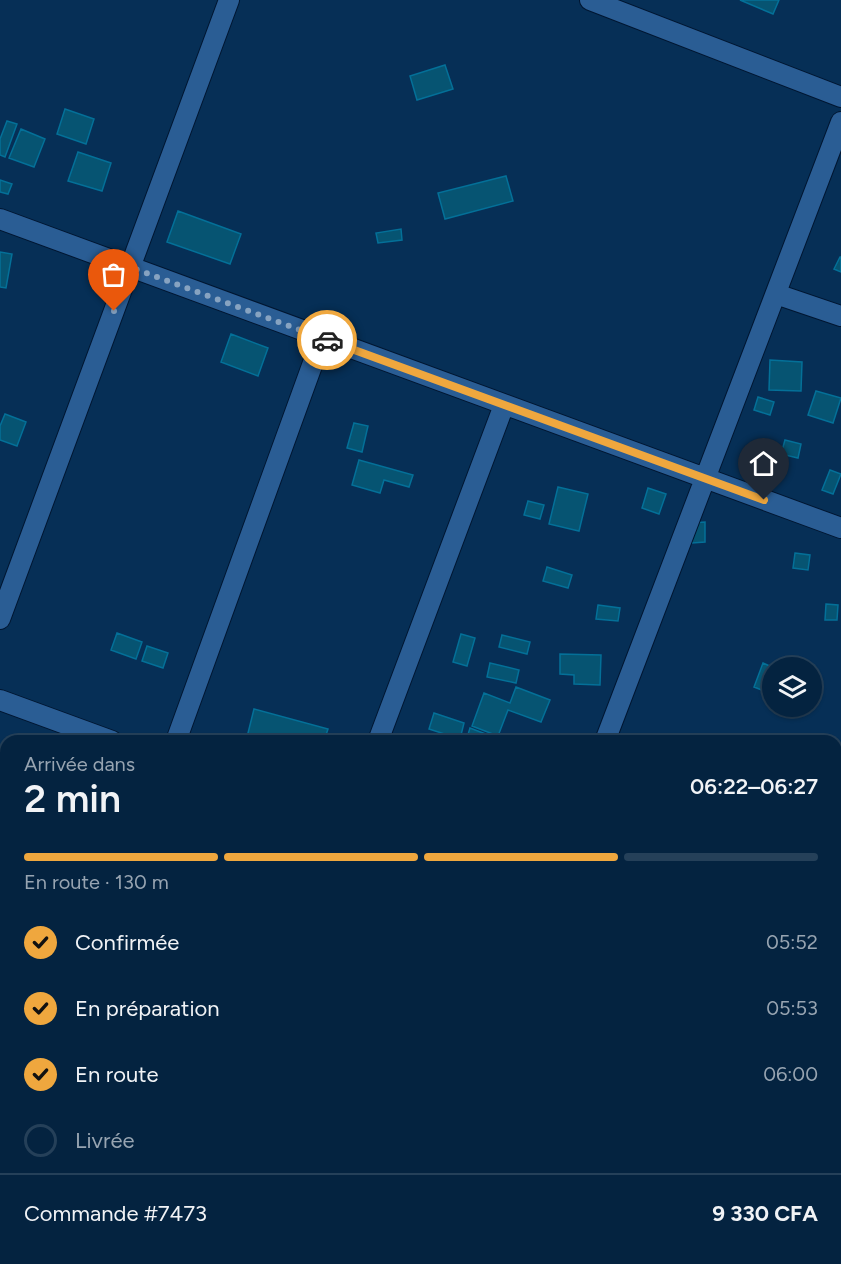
<!DOCTYPE html>
<html lang="fr">
<head>
<meta charset="utf-8">
<style>
	body { margin:0; font-family:Figtree,sans-serif; background:#122f4b; color:#f1f3f6; height:100vh; display:flex; flex-direction:column; font-size:22px; white-space:nowrap }
	* { box-sizing:border-box; margin:0 }
	p { font-size:20px; color:#97a4b1 }
	.icon { flex:none; width:33px; height:33px; fill:none; stroke:currentColor; stroke-width:2; stroke-linecap:round; stroke-linejoin:round }
	.map { position:relative; flex:1; overflow:hidden }
	.drawer { position:absolute; left:0px; top:735px; width:842px; height:530px; display:flex; flex-direction:column; background:#042340; border-radius:18px 18px 0 0; box-shadow:0 2px 4px #0004,0 0 0 2px #254059 }
	.drawer>* { flex:none }
	.controls { position:absolute; left:762px; top:657px; display:grid; gap:12px }
	.controls a { display:grid; place-items:center; width:60px; height:60px; border-radius:50%; background:#042340; box-shadow:0 2px 4px #0004,0 0 0 2px #254059; font-size:30px }
	.pin { position:absolute; display:grid; place-items:center; width:51px; height:51px; color:#fff; margin:-62px -26px; border-radius:50% 50% 50% 0; rotate:-45deg; box-shadow:0 0 6px #0007 }
	.pin .icon { rotate:45deg }
	.courier { position:absolute; display:grid; place-items:center; width:60px; height:60px; margin:-30px; border:4px solid #efa73e; border-radius:50%; background:#fff; color:#222; box-shadow:0 2px 8px #0007 }
	.overview em { font-style:normal; font-weight:600 }
	.overview div { display:flex; flex-direction:column-reverse }
	.overview { display:flex; align-items:center; justify-content:space-between; height:102px; padding:0 24px }
	h1 { font-size:39px; font-weight:600; line-height:45px }
	.bar { display:grid; grid-template-columns:repeat(4,1fr); gap:9px 6px; align-content:center; height:72px; padding:0 24px }
	.bar i { height:8px; border-radius:4px; background:#254059 }
	.bar .active { background:#efa73e }
	.bar p { grid-column:span 4 }
	.line { display:flex; align-items:center; gap:15px; padding:0 24px; border-top:2px solid #254059 }
	.line div { flex:1 }
	ol { padding:0 24px; list-style:none }
	li { display:flex; align-items:center; gap:18px; height:66px }
	li p { margin-inline-start:auto }
	li .icon { padding:6px; border-radius:50%; background:#efa73e; color:#111; stroke-width:4 }
	li:last-child { color:#97a4b1 }
	li i { width:33px; height:33px; border:3px solid #254059; border-radius:50% }
	.map>svg:first-child { display:block }
	.building { fill:#065472; stroke:#047098; stroke-width:1.5 }
	.lines { fill:none; stroke-linecap:round; stroke-linejoin:round }
	.street-casing { stroke:#001631; stroke-width:22 }
	.primary-casing { stroke:#001631; stroke-width:34 }
	.street { stroke:#2a5d94; stroke-width:20 }
	.primary { stroke:#4c8055; stroke-width:32 }
	.done { stroke:#87a3c1; stroke-width:6; stroke-dasharray:0 10.8 }
	.route { stroke:#efa73e; stroke-width:8 }
</style>
</head>
<body>
<div class="map">
<svg width="841" height="1264" viewBox="0 0 841 1264">
	<rect width="100%" height="100%" fill="#062f56"/>
	<path class="building" d="M740,0H779L773,14Z
		M445,65L453,89L417,100L410,76Z
		M65,109L94,119L86,144L57,134Z
		M7,121L17,124L5,157L0,155V139Z
		M21,129L45,139L34,167L9,158Z
		M78,152L111,163L102,191L68,181Z
		M506,176L513,201L445,219L438,193Z
		M0,180L12,184L8,194L0,192Z
		M178,211L241,234L230,264L167,242Z
		M401,229L402,240L378,243L376,233Z
		M0,252L12,254L6,288L0,287Z
		M840,257H841V272L834,269Z
		M231,334L268,348L258,376L221,362Z
		M770,360L802,362L801,391L769,390Z
		M816,391L841,398L833,423L808,415Z
		M758,397L774,402L770,415L754,410Z
		M5,414L26,422L17,446L0,440V426Z
		M354,423L368,426L362,452L347,448Z
		M785,440L801,444L798,458L781,454Z
		M359,460L413,475L409,487L384,480L380,493L352,485Z
		M830,470L841,474L833,494L822,490Z
		M558,487L588,494L579,531L549,524Z
		M648,488L666,494L659,514L642,508Z
		M528,501L544,505L540,519L524,515Z
		M705,522V542L692,543L691,523Z
		M795,553L810,555L808,570L793,568Z
		M547,567L572,575L568,588L543,581Z
		M826,604L838,605L837,620H825Z
		M598,605L620,608L618,621L596,619Z
		M117,633L142,642L136,659L111,650Z
		M461,634L475,638L467,666L453,662Z
		M502,635L530,642L527,654L499,647Z
		M147,646L168,653L163,668L142,661Z
		M560,654L601,655L600,685L574,684V675L560,674Z
		M490,663L519,670L516,683L487,677Z
		M763,663L774,668H772V677L767,692L754,687Z
		M516,687L550,700L541,722L508,710L498,736L472,726L484,693L510,703Z
		M254,709L328,729L324,741H308L286,735L285,741H246Z
		M434,713L464,723L460,739L429,729Z
		M470,728L496,738L495,741H466Z
		M4,770H6V798L0,796Z
		M3,847L6,848V873L0,871V856Z
		M453,1258H469L468,1264L452,1261Z
		M753,1258H823L821,1264H751Z"/>
	<g class="lines">
		<g class="street-casing">
			<path id="street" d="M590,0L841,97
				M0,219L841,528
				M776,294L841,316
				M0,619L229,0
				M0,700L112,741
				M176,741L322,338
				M378,741L504,405
				M605,741L841,122
				M836,789L841,775
				M0,906L6,908
				M836,1005L841,1007
				M836,1217L841,1219
				M661,1264L663,1258"/>
		</g>
		<g class="primary-casing">
			<path id="primary" d="M0,1209L6,1212
				M125,1258L139,1264"/>
		</g>
		<use href="#street" class="street"/>
		<use href="#primary" class="primary"/>
	</g>
	<g class="lines">
		<path class="done" d="M114,311L130,267L327,340"/>
		<path class="route" d="M327,340L764,500"/>
	</g>
</svg>
<div class="controls">
<a><svg class="icon" aria-label="layers" viewBox="0 0 24 24"><path d="M12 4l9 5-9 5-9-5zM3 14l9 5 9-5"/></svg></a>
</div>
<div class="pin" style="left:114px;top:311px;background:#ea580c"><svg class="icon" aria-label="bag" viewBox="0 0 24 24"><path d="M5 8h14l-1 12H6zM9 8a3 3 0 0 1 6 0"/></svg></div>
<div class="pin" style="left:764px;top:500px;background:#1f2937"><svg class="icon" aria-label="home" viewBox="0 0 24 24"><path d="M3 11l9-7 9 7M6 9v11h12V9"/></svg></div>
<div class="courier" style="left:327px;top:340px"><svg class="icon" aria-label="car" viewBox="0 0 24 24"><path d="M5 17H2v-5l4-1 3-4h7l3 4 3 1v5h-3M9 17h6M6 11h13"/><circle cx="7" cy="17" r="2"/><circle cx="17" cy="17" r="2"/></svg></div>
<section class="drawer">
<div class="overview"><div><h1>2 min</h1><p>Arrivée dans</p></div><em>06:22–06:27</em></div>
<div class="bar"><i class="active"></i><i class="active"></i><i class="active"></i><i></i><p>En route · 130 m</p></div>
<ol>
<li><svg class="icon" aria-label="check" viewBox="0 0 24 24"><path d="M5 12l5 5 9-10"/></svg>Confirmée<p>05:52</p></li>
<li><svg class="icon" aria-label="check" viewBox="0 0 24 24"><path d="M5 12l5 5 9-10"/></svg>En préparation<p>05:53</p></li>
<li><svg class="icon" aria-label="check" viewBox="0 0 24 24"><path d="M5 12l5 5 9-10"/></svg>En route<p>06:00</p></li>
<li><i></i>Livrée</li>
</ol>
<div class="line" style="height:78px"><div>Commande #7473</div><b>9 330 CFA</b></div>
</section>
</div>
</body>
</html>
